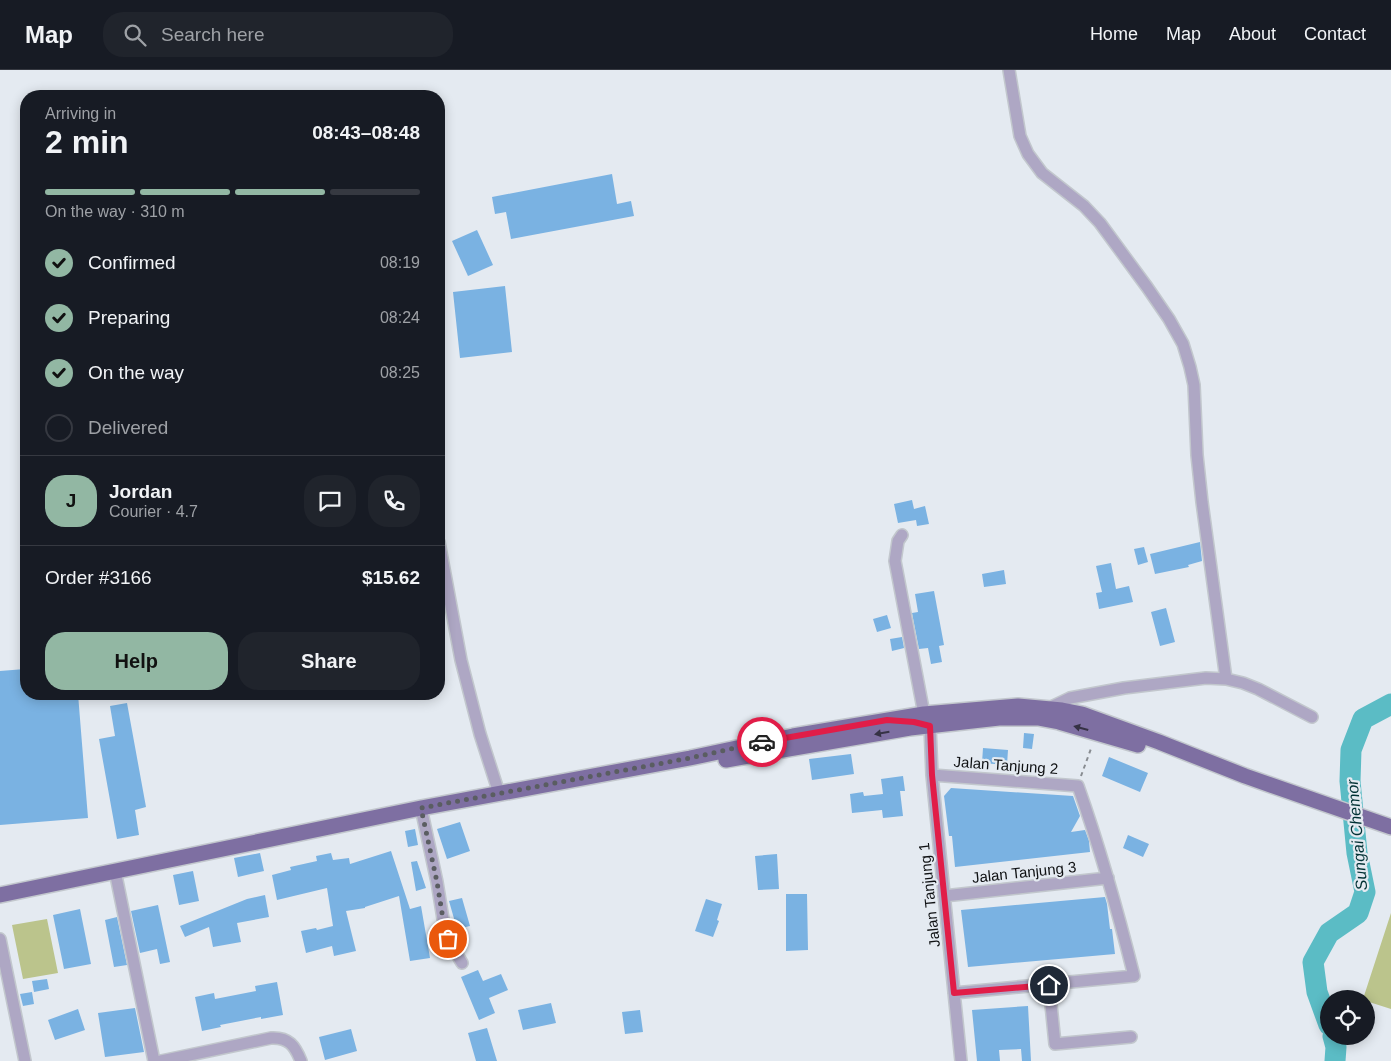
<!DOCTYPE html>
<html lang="en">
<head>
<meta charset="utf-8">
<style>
	body { margin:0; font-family:Helvetica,sans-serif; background:#20242c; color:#f1f3f6; height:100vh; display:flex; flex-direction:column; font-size:19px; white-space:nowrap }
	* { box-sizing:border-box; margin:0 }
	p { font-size:16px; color:#9ea1a6 }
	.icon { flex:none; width:28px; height:28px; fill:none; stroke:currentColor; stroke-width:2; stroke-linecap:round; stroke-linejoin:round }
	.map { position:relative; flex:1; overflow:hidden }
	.sheet { position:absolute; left:20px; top:20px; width:425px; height:610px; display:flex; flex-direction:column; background:#171b24; border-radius:20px; box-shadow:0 2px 12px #0003 }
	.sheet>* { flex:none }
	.controls { position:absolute; left:1320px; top:920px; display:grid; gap:10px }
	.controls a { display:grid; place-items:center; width:55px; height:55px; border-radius:50%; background:#171b24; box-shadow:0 2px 12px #0003; font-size:25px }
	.pin { position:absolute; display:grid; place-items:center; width:42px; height:42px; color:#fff; margin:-21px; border:2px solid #fff; border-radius:50%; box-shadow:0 1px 5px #0007 }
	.courier { position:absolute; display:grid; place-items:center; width:50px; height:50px; margin:-25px; border:4px solid #e11d48; border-radius:50%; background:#fff; color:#222; box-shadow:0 1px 6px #0007 }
	.head em { font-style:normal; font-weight:800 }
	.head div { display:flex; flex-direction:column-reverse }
	.head { display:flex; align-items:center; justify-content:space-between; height:85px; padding:0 25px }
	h1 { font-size:32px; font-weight:800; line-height:38px }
	.bar { display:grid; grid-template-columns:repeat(4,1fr); gap:8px 5px; align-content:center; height:60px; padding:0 25px }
	.bar i { height:6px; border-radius:4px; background:#363941 }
	.bar .on { background:#92b7a3 }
	.bar p { grid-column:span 4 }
	.line { display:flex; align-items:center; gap:12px; padding:0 25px; border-top:1px solid #363941 }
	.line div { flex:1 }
	.round { display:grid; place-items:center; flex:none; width:52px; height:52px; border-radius:20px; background:#20242c }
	ol { padding:0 25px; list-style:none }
	li { display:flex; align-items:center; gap:15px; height:55px }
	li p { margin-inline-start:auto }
	li .icon { padding:5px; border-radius:50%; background:#92b7a3; color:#111; stroke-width:4 }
	li:last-child { color:#9ea1a6 }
	li i { width:28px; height:28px; border:2px solid #363941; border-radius:50% }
	.cta { display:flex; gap:10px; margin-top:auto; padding:10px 25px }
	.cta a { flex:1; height:58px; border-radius:20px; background:#92b7a3; color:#111; font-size:20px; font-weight:800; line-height:58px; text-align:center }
	.cta a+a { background:#20242c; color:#f1f3f6 }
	header { display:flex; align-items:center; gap:30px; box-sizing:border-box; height:70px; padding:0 25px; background:#171b24; border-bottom:1px solid #363941 }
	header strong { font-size:24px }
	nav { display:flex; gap:28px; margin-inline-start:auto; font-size:18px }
	.search { width:350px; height:45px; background:#20242c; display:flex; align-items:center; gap:12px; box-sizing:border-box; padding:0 18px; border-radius:20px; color:#9ea1a6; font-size:19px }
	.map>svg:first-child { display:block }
	.green { fill:#bbc48c }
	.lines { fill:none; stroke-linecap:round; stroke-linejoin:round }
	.river { stroke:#5bbcc5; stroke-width:21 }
	.building { fill:#7ab2e2 }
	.minor-casing { stroke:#c2c7cd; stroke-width:14 }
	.major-casing { stroke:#c2c7cd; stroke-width:18 }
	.path { stroke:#888c91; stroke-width:2; stroke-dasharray:4 4; stroke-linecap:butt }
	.minor { stroke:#aea7c4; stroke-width:11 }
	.major { stroke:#7e6fa2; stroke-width:15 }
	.oneway { fill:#363245 }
	.done { stroke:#5a5d61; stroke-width:5; stroke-dasharray:0 9 }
	.route { stroke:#e11d48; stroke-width:6 }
	.labels { text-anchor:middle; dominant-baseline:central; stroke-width:4.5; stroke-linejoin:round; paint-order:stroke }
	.street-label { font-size:15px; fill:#0f1113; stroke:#e4eaf1 }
	.water-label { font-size:16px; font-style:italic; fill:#003134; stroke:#e4eaf1 }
</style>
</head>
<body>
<header>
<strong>Map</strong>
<div class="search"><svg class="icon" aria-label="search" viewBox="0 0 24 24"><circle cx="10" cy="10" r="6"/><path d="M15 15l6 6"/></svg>Search here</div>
<nav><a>Home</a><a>Map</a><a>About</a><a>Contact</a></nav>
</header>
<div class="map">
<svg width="1391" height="991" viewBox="0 0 1391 991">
	<rect width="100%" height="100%" fill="#e4eaf1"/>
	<path class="green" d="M1391,843V939L1366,931V929H1363Z
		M47,849L58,903L23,909L12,855Z"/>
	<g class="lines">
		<path class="river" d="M1329,955L1317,922L1313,892L1329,863L1358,843L1365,822L1357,783L1350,711L1351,680L1363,649L1391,634
			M1333,966L1336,977L1335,991"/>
	</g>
	<path class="building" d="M612,104L617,134L631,131L634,146L511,169L506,142L495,144L492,127Z
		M477,160L493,195L468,206L452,171Z
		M505,216L512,282L460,288L453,222Z
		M912,430L914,439L925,436L929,454L917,456L916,450L898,453L894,434Z
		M1200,472L1202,491L1188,495L1189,497L1155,504L1150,484Z
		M1144,477L1148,492L1138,495L1134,479Z
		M1111,493L1116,519L1129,516L1133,532L1099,539L1096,523L1102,522L1096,496Z
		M1004,500L1006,514L984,517L982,504Z
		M934,521L944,575L939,576L942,592L931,594L928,578L919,579L912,543L918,542L915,524Z
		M1166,538L1175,572L1160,576L1151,542Z
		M887,545L891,558L877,562L873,549Z
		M902,567L904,578L892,581L890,569Z
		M25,599L26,624H78L88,748L0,755V601Z
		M127,633L146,737L135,740L139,765L117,769L99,669L115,666L110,636Z
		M1024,663L1034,664L1032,679L1023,678Z
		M983,678L1008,680L1007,695L982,693Z
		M851,684L854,704L812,710L809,689Z
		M1109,687L1148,703L1140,722L1102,706Z
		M903,706L905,721H900L903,746L883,748L882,740L852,743L850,724L863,722L864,726L883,724L881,709Z
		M951,718L1073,726L1080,746L1071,762L1085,760L1089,771L1090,782L955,797L952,766H949L944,726Z
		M460,752L470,781L447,789L437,759Z
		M415,759L418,775L408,777L405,761Z
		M1128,765L1149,774L1143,787L1123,778Z
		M391,781L410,839L421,836L430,888L410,891L399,826L365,837V838L346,841L356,881L334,886L332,876L306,883L301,861L316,858L317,860L333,856L327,818L277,830L272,805L291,800L290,797L317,791L316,786L331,783L333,790L349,788L350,794Z
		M260,783L264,801L238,807L234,788Z
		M777,784L779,819L758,820L755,786Z
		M417,791L426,818L416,821L411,792Z
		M193,801L199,831L179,835L173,805Z
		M786,824H807L808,880L786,881Z
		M265,825L269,847L237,853L241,872L213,877L209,857L185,867L180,856L247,829Z
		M1105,827L1107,834L1110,859H1112L1115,884L968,897L961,840Z
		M462,828L470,856L457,859L449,831Z
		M706,829L722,834L717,850L719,851L713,867L695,861Z
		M158,835L170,892L160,894L157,879L140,883L131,841Z
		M80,839L91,894L64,899L53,845Z
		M117,847L127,895L114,897L105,850Z
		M478,900L483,911L501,904L508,920L489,928L495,943L479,950L461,907Z
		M47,909L49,919L34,922L32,911Z
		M277,912L283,945L261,949V947L220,955L221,957L202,961L195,927L214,923L215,929L256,921L255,916Z
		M32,922L34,934L23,936L20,924Z
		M551,933L556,953L523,960L518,940Z
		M1028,936L1031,991H1022L1021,979L999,980L1000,991H977L972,940Z
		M135,938L144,982L105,987L98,943Z
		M78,939L85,960L55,970L48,950Z
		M640,940L643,962L625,964L622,942Z
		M487,958L497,991H476L468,963Z
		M351,959L357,981L325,990L319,967Z"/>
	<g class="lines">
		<g class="minor-casing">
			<path id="minor" d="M1009,0L1020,66L1028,84L1042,103L1084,136L1100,153L1147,217L1169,249L1183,274L1190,297L1194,315L1197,385L1202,432L1226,609
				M902,465L898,471L895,491L924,644
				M439,472L461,590L480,664L499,723
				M1049,638L1070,628L1124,618L1206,608L1226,609L1243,613L1258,619L1312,647
				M930,656L932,705L961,991
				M932,705L1078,716C1100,778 1118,842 1134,906L954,923
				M421,738L437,812L444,855L448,869L462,893
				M115,801L154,991
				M944,826L1108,808
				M0,869L25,991
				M1049,915L1055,974L1131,967
				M161,991L271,968C289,967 295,976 301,991"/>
		</g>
		<g class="major-casing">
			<path id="major" d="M726,690L910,658L999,648H1038L1059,652L1138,675
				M0,825L421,738L690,688L793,666L924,644L1018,636L1062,640L1082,644L1159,672L1245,706L1391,757"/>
		</g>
		<path class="path" d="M1081,706L1092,676"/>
		<use href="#minor" class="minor"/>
		<use href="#major" class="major"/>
	</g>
	<defs><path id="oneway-solid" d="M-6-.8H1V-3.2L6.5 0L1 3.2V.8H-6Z" transform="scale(1.25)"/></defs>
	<g class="oneway">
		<use href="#oneway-solid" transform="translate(1081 658) rotate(-165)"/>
		<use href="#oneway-solid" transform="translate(882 663) rotate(170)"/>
	</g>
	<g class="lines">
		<path class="done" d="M448,869L444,855L437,812L421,738L690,688L762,672"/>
		<path class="route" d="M762,672L887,650L914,652L930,656L932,705L954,923L1049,915"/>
	</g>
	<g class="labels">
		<g class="street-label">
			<text transform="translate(1006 695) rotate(4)">Jalan Tanjung 2</text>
			<text transform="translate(1024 802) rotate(-6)">Jalan Tanjung 3</text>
			<text transform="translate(929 825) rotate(-96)">Jalan Tanjung 1</text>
		</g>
		<g class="water-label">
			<text transform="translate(1357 765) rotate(-95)">Sungai Chemor</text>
		</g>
	</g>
</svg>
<div class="controls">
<a><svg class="icon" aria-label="locate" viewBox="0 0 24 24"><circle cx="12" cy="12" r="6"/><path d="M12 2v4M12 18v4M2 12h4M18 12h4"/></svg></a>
</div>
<div class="pin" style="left:448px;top:869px;background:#ea580c"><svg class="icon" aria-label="bag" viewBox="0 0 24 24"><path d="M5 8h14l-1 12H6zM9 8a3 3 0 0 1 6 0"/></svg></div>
<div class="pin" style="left:1049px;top:915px;background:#1f2937"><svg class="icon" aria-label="home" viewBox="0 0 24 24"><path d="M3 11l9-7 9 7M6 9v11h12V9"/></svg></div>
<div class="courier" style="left:762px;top:672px"><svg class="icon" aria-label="car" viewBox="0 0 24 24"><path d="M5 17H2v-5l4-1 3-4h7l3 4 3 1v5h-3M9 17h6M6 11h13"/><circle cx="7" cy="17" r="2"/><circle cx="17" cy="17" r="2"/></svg></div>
<section class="sheet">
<div class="head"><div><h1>2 min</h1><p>Arriving in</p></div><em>08:43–08:48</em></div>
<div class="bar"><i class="on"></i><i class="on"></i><i class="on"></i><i></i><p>On the way · 310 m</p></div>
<ol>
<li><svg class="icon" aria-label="check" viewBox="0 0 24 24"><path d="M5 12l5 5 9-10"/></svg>Confirmed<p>08:19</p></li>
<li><svg class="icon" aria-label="check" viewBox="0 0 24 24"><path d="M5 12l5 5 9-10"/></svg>Preparing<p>08:24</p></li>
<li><svg class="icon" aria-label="check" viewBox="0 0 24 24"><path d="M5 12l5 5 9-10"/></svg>On the way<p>08:25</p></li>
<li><i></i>Delivered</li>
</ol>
<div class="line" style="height:90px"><b class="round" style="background:#92b7a3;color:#111">J</b><div><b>Jordan</b><p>Courier · 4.7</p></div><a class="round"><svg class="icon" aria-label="chat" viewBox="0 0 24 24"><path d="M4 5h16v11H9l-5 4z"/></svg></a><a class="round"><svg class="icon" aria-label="phone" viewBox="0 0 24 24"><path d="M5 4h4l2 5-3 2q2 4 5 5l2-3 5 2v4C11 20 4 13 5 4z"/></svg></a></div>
<div class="line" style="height:65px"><div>Order #3166</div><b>$15.62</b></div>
<div class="cta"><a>Help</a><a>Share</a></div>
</section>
</div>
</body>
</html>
